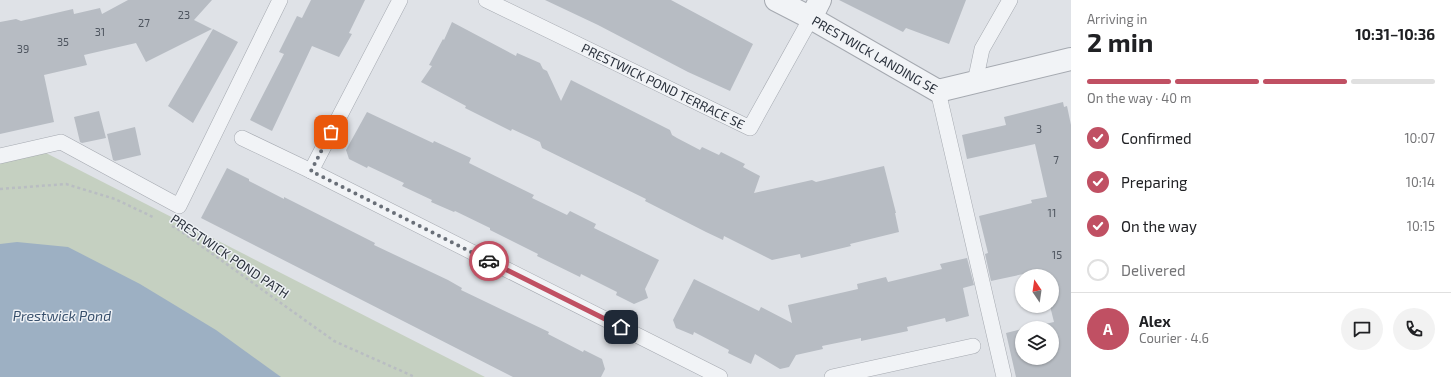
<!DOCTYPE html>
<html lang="en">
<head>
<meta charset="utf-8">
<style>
	body { margin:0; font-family:"Exo 2",sans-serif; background:#f2f2f2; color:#202124; height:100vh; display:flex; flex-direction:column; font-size:15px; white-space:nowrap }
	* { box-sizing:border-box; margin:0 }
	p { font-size:13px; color:#757577 }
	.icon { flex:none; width:22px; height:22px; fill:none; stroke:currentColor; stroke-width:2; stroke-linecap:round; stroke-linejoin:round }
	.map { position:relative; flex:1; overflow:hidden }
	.sheet { display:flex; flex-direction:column; background:#fff; width:380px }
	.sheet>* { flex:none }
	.needle { width:26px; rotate:347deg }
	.tools { position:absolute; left:1015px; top:269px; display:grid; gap:8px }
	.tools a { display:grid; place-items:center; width:44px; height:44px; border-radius:50%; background:#fff; box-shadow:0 1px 3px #0004; font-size:20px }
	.pin { position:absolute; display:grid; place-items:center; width:34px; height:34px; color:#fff; margin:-17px; border-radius:8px; box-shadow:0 2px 6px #0006 }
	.courier { position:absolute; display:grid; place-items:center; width:40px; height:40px; margin:-20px; border:3px solid #c05063; border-radius:50%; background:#fff; color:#222; box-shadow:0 1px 5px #0007 }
	.head em { font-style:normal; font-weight:700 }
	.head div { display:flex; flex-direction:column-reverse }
	.head { display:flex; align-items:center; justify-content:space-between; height:68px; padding:0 16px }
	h1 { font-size:26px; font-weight:700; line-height:30px }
	.bar { display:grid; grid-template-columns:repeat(4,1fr); gap:6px 4px; align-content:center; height:48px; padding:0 16px }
	.bar i { height:5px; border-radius:3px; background:#e0e0e0 }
	.bar .selected { background:#c05063 }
	.bar p { grid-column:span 4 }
	.line { display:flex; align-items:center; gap:10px; padding:0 16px; border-top:1px solid #e0e0e0 }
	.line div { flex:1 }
	.round { display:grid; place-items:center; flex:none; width:42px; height:42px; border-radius:21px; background:#f2f2f2 }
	ol { padding:0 16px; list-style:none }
	li { display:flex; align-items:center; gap:12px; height:44px }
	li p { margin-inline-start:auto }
	li .icon { padding:4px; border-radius:50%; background:#c05063; color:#fff; stroke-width:4 }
	li:last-child { color:#757577 }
	li i { width:22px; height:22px; border:2px solid #e0e0e0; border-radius:50% }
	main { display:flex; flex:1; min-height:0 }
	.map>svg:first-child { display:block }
	.green { fill:#c5d0c1 }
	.water { fill:#9db0c3 }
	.building { fill:#b7bcc3 }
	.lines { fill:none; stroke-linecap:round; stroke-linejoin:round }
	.lane-casing { stroke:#a5a9b0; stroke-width:16 }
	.street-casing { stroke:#a5a9b0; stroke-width:24 }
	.path { stroke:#b9bdc2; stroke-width:2.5; stroke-dasharray:3 3; stroke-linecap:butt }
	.lane { stroke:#f1f3f6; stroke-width:15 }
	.street { stroke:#f1f3f6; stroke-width:22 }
	.done { stroke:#696f78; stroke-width:4; stroke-dasharray:0 7.2 }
	.route { stroke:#c05063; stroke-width:5 }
	.labels { text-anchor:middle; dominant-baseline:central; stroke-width:3; stroke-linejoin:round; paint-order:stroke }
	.number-label { font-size:11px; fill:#4d545e }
	.street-label { font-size:13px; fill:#2a313c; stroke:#eef1f5 }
	.water-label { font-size:14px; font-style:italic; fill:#38506c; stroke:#eef1f5 }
</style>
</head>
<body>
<main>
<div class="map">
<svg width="1071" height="377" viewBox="0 0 1071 377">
	<rect width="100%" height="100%" fill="#dfe2e7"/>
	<path class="green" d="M44,152L485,377H0V162Z"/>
	<path class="water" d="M17,242L68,247L140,284L216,330L281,377H0V244Z"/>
	<path class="building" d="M128,0H212L194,20L212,29L146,62L136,43L84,55L87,65L44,75L54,122L0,134V22L16,19L21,21L73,9L74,14L100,8L102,14Z
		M311,0H365L349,33L352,34L339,57L312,46L272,131L250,120L284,54L279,52L297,16L302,18Z
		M545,0H671L753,44L730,91L688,72L598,25Z
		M839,0H966L949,44L906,28L903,32Z
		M452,22L516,56L517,53L540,63L543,69L547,71L561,101L571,80L670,130L672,135L677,138L700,150L702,147L719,155L721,152L745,164L743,167L760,176L754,193L812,180L816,182L884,166L896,213H895L899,232L850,244L851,246L801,258L800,254L772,260L724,236L723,240L706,232L645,201L646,199L542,148L540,142L512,129L511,131L465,108L466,106L421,82L432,66L429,65L443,39L444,40Z
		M213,29L238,42L193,123L168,106Z
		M1063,102L1064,107L1067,106L1071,125V377H1016L1006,333L1022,329V358H1052V328H1027L1054,322L1050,306H1052V276H1043L1042,270L991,281L985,254L988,253L979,216L1032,203L1031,200L1047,197L1035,144L967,159L962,135L1006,125L1004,117Z
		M99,111L106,138L82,143L80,142L74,117Z
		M367,112L433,143L434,141L471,158L469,163L534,195L532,198L567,215L570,211L596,224L594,228L659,260L645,289L648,298L634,304L616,295L617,292L581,274L580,277L537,256L538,254L490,230V228L455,211L454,212L431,202L432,200L402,186L404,183L368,166L367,168L349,159L346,150Z
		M135,127L141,155L115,161L113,160L107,134Z
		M227,168L249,179V181L284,199V197L375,243L374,245L448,280L462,288L461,290L549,332L548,334L583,352L584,350L602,359L605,369L601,377H513L201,218Z
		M967,258L974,285L963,288L969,316L946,322L945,318L907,327L908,331L861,341V338L822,346L823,349L796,355L789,367L780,369L755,354L751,364L728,353L729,350L694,332L693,335L676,328L673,320L694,279L759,311L761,307L792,323L788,305L858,289L857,284L886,277L888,282L942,269L940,264Z"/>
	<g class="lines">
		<g class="lane-casing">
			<g id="lane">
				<path d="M400,0L311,171L720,377"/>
				<path id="s1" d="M486,0L750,128L811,18"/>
				<path d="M975,82L982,49L1010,0"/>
				<path d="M938,91L1004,377"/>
				<path d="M242,138L311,171"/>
				<path d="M0,156L61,142L179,206L280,0"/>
				<path d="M832,377L973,346"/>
			</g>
		</g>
		<g class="street-casing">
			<g id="street">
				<path id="s2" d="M776,0L811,18L938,91L1071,59"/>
				<path d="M811,18L820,0"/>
			</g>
		</g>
		<path class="path" d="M0,189L66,184L115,199L153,217
			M172,226L179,230L334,341L415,377"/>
		<use href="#lane" class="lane"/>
		<use href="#street" class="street"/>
	</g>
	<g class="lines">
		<path class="done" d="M331,132L311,171L489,261"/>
		<path class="route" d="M489,261L621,327"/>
	</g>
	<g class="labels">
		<g class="number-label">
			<text x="184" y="14">23</text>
			<text x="144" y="22">27</text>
			<text x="100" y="31">31</text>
			<text x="63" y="41">35</text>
			<text x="23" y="48">39</text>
			<text x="1039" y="128">3</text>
			<text x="1056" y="159">7</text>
			<text x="1052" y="212">11</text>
			<text x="1057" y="254">15</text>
		</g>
		<g class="street-label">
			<text stroke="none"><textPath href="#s2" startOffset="113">PRESTWICK LANDING SE</textPath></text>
			<text stroke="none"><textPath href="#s1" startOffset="197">PRESTWICK POND TERRACE SE</textPath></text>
			<text transform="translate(230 256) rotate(34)">PRESTWICK POND PATH</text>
		</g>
		<g class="water-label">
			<text x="62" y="315">Prestwick Pond</text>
		</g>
	</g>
</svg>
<div class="tools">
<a><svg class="needle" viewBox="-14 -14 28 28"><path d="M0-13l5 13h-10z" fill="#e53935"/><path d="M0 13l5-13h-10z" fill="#757577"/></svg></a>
<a><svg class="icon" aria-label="layers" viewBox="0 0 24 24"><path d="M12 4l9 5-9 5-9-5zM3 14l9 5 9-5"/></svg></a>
</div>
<div class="pin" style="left:331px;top:132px;background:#ea580c"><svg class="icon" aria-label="bag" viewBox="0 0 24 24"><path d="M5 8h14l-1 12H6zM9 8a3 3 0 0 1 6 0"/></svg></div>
<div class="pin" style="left:621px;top:327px;background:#1f2937"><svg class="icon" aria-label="home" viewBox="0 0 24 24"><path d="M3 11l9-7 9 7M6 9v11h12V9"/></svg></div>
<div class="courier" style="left:489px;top:261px"><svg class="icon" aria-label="car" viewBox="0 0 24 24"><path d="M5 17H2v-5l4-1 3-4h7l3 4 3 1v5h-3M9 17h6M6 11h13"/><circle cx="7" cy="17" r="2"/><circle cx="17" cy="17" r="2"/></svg></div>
</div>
<section class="sheet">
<div class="head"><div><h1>2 min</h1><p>Arriving in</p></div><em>10:31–10:36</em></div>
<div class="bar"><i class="selected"></i><i class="selected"></i><i class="selected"></i><i></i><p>On the way · 40 m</p></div>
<ol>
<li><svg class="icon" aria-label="check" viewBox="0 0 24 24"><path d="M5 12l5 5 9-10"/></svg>Confirmed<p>10:07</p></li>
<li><svg class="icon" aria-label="check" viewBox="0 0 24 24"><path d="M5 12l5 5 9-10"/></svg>Preparing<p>10:14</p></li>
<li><svg class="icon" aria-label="check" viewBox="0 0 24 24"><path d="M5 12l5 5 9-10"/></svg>On the way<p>10:15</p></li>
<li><i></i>Delivered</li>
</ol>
<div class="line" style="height:72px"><b class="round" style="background:#c05063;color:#fff">A</b><div><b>Alex</b><p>Courier · 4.6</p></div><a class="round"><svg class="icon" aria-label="chat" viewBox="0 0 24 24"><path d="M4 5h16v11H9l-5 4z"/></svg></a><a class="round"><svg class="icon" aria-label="phone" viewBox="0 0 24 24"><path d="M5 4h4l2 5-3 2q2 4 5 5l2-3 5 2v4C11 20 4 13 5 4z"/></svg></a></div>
</section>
</main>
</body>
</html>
